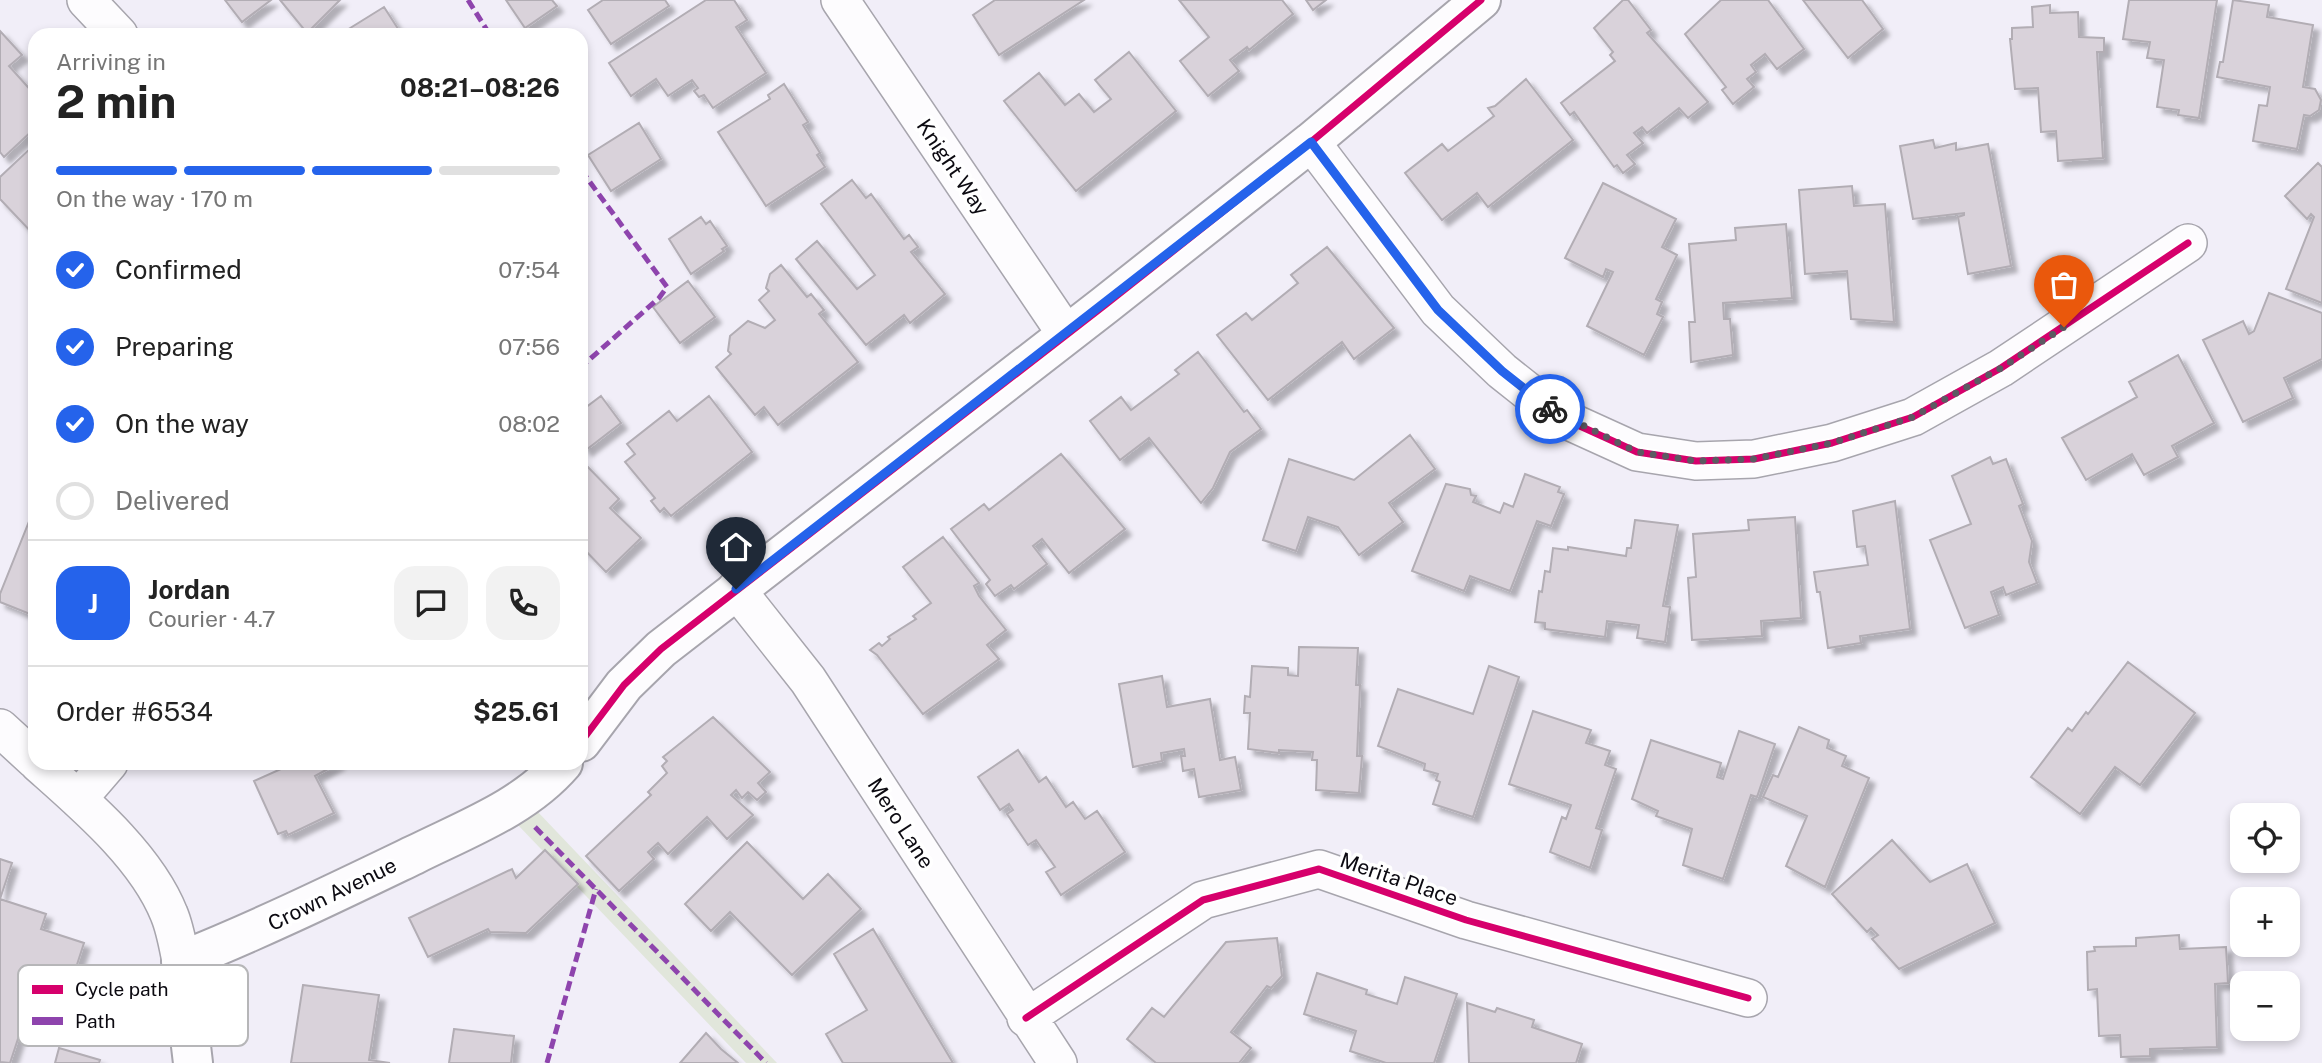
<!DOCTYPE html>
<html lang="en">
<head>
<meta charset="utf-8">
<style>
	body { margin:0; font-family:"Public Sans",sans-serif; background:#f2f2f2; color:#222; height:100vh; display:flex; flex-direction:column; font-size:26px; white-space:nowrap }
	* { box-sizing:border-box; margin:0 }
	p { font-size:23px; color:#767676 }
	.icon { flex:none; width:38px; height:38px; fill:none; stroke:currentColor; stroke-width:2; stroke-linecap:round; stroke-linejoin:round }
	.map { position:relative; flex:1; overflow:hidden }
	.panel { position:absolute; left:28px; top:28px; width:560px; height:742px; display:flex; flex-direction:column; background:#fff; border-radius:21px; box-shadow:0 4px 10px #0003 }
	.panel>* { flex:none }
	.controls { position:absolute; left:2230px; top:803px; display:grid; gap:14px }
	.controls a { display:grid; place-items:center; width:70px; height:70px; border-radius:14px; background:#fff; box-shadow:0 4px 10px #0003; font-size:35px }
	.pin { position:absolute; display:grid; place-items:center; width:60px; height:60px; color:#fff; margin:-72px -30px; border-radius:50% 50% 50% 0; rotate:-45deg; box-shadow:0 0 7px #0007 }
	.pin .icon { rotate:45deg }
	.courier { position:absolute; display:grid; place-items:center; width:70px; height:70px; margin:-35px; border:5px solid #2563eb; border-radius:50%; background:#fff; color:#222; box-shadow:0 2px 9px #0007 }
	.head em { font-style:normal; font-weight:700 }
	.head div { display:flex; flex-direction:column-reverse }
	.head { display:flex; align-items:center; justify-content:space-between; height:119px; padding:0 28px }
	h1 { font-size:46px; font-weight:700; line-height:52px }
	.bar { display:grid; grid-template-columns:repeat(4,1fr); gap:10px 7px; align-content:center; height:84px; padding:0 28px }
	.bar i { height:9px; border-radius:5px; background:#e0e0e0 }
	.bar .active { background:#2563eb }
	.bar p { grid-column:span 4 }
	.line { display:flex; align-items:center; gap:18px; padding:0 28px; border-top:2px solid #e0e0e0 }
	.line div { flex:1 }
	.round { display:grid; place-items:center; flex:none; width:74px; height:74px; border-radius:21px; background:#f2f2f2 }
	ol { padding:0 28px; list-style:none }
	li { display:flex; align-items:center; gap:21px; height:77px }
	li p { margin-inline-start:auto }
	li .icon { padding:7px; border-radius:50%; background:#2563eb; color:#fff; stroke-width:4 }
	li:last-child { color:#767676 }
	li i { width:38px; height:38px; border:4px solid #e0e0e0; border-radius:50% }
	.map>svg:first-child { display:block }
	.green { fill:#e1e6db }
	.building { fill:#d9d2da; stroke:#b2adb4; stroke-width:2; filter:url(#shadow) }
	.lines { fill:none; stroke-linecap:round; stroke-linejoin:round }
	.minor-casing { stroke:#a7a5ad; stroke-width:40 }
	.tertiary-casing { stroke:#a7a5ad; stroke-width:42 }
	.minor { stroke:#fdfcfe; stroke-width:37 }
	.tertiary { stroke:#fdfcfe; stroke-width:38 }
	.quiet { stroke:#8e44ad; stroke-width:5; stroke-dasharray:10 5; stroke-linecap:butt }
	.cycleway-casing { stroke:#fff; stroke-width:11 }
	.cycleway { stroke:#d6006c; stroke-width:7 }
	.done { stroke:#5c5a62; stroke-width:7; stroke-dasharray:0 12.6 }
	.route { stroke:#2563eb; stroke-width:9 }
	.labels { text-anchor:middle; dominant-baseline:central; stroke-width:7; stroke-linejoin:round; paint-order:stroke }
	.street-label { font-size:21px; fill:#0c0a11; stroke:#fff }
	.key { fill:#fff; stroke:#b6b6b8; stroke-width:2 }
	.key-label { font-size:19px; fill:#0c0a11 }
</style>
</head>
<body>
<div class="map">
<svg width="2322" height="1063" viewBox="0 0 2322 1063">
	<defs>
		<filter id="shadow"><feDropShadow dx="6" dy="6" stdDeviation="2" flood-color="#0004"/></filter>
	</defs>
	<rect width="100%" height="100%" fill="#f1eef8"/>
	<path class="green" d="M536,810L777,1063H746L517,824Z"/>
	<path class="building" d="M225,0H271L242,22Z
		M280,0H340L307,33Z
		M506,0H552L557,6L525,28Z
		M603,0H665L669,6L611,44L588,10Z
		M706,0H734L747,20L736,27L766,73L713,108L704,95L699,97L694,91L698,88L692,80L668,96L656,79L631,96L609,63Z
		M995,0H1084L999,55L973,15Z
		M1179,0H1282L1293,14L1249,50L1247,47L1230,60L1239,71L1208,96L1180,61L1209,37Z
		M1306,0H1326L1313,10Z
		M1623,0H1628L1651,30L1647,33L1708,102L1688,118L1679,108L1647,133L1642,127L1634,133L1643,143L1627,155L1635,164L1623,173L1617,165L1614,167L1574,112L1570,115L1561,103L1615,61L1610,55L1613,52L1594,28Z
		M1721,0H1768L1804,49L1777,69L1765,54L1751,65L1756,72L1747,79L1754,87L1733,104L1722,90L1726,87L1685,34Z
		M1803,0H1862L1883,29L1848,58Z
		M2129,0H2217L2199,118L2178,115L2179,110L2157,107L2164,60L2147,58L2150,42L2123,39Z
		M2233,0L2269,5L2267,17L2313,25L2303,87L2315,89L2321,100L2319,110L2310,116L2304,115L2297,149L2253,141L2259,105L2267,106L2270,87L2217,77L2220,62H2223Z
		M2050,5V13L2078,12L2079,37L2104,38V52H2097L2103,158L2058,161L2056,131L2041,132L2038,88L2015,89L2010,39H2012V28L2033,27L2032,7Z
		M384,7L402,35H339Z
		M0,31L22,55L9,66L35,95V128L4,157L0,152Z
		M1129,52L1176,111L1076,191L1004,101L1039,73L1065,105L1079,94L1094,112L1111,99L1095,80Z
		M1526,79L1573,140L1488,207L1477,193L1442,220L1405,173L1442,144L1448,151L1494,116L1488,108L1495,106Z
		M784,84L808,122L803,125L820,153L817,155L825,167L766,206L718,132L770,99L768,95Z
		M639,123L661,159L611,191L588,155Z
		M1933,140L1935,148L1956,143V150L1988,144L2011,266L1968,274L1958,217L1964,215V213L1913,219L1900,146Z
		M35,144V236L0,199V177Z
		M2318,163L2322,167V303L2286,289L2314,217L2311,214L2307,219L2285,196Z
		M852,180L866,198L871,194L904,239L909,235L918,247L911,252L945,294L910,323L904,315L866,345L796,259L817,241L857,289L875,275L821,204Z
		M1603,183L1676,219L1662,247L1677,255L1656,299L1662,302L1657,314L1663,317L1644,355L1587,326L1613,272L1606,269L1603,277L1565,258Z
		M1852,186L1854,206L1885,204L1894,322L1851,319L1847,271L1805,274L1799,190Z
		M701,217L706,224L710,221L727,246L722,249L724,251L691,274L669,239Z
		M1786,224L1792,298L1723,303L1724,319H1730L1733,355L1691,362L1689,322H1695L1689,244L1736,240L1735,228Z
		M1327,247L1394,328L1354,359L1342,342L1268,400L1217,335L1246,313L1252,320L1298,283L1291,275Z
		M781,265L807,297L811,294L824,310L819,314L858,362L778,425L764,407L755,415L716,367L731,354L728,351L730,336L748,321L765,328L775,320L759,300L769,291L766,288L770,274Z
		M688,281L715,317L680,343L653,307Z
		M2269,293L2322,313V359L2284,378L2293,398L2243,422L2203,340L2243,321L2249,334L2254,331Z
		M1198,352L1244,412L1247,410L1261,429L1230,452L1213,488L1201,503L1149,438L1120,460L1090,421L1121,397L1131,410L1179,374L1175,370Z
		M2178,355L2214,423L2172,446L2178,457L2144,475L2132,454L2086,480L2062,438L2137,397L2129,382Z
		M601,396L621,423L586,450L581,442V411Z
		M709,396L752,452L671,516L664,508L660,512L651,501L655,498L625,462L635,454L627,444L669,411L677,421Z
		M1410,435L1435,469L1389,503L1403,522L1359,555L1338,527L1308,517L1296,551L1263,540L1289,459L1354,480Z
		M1061,454L1125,529L1069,573L1042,539L1033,546L1047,564L1014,589L1011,585L995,596L986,584L990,580L951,529L984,504L989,510Z
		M1990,457L1993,464L2006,459L2023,504L2019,506L2032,541L2029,562L2037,583L2006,595L2003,587L1991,592L1999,615L1965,628L1930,540L1971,524L1952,476Z
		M583,462L619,499L610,508L641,538L606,572L581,546Z
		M1525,474L1560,487L1558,492L1564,494L1551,526L1537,521L1510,591L1470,576L1464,591L1412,571L1446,484L1470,489L1471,495L1476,496L1473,502L1500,513L1504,503L1513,507Z
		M1895,501L1910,629L1860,636L1861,643L1828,648L1820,592H1817L1814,572L1868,565L1865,546L1857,547L1853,511Z
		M32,514L35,515V616L0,602V594Z
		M1795,517L1801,618L1761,621L1762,636L1692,640L1688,578L1696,577L1693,534L1749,530L1748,520Z
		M1635,520L1678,525L1663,606L1670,607L1665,642L1637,638L1639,625L1607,621L1605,637L1545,629V623L1535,622L1539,591L1542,592L1545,571L1550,572L1553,548L1568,550V547L1626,556L1627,548H1631Z
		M943,537L979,583L974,586L979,596L1006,630L987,645L999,659L923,714L877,655L870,650L879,643L882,646L890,639L888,637L916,619L913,616L931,603L903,567Z
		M1299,647L1358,648L1356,685H1360L1357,756H1362L1359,793L1316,790L1317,760H1312L1313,752L1279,750V753L1248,749L1250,713H1244L1245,696L1250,697L1252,666L1288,668V675L1298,676Z
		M2128,662L2195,713L2140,785L2115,767L2080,814L2031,777L2068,728L2072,731L2086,712L2088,714Z
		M1489,666L1519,677L1473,817L1433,804L1440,782L1436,780L1438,774L1424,770L1425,764L1378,746L1398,689L1473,714Z
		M1162,676L1167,707L1210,699L1220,760L1235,757L1241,790L1199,797L1194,769L1183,771L1181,756H1185L1184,749L1161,753L1162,761L1133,767L1119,684Z
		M1533,711L1591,730L1586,743L1610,751L1605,765L1616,769L1596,828L1602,830L1590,868L1550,852L1562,817L1566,819L1571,805L1509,784Z
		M713,717L770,772L758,783L766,792L757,800L748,792L742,798L736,790L731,795L753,815L727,839L707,817L668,854L658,843L648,852L654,859L619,891L586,856L651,795L648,792L667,773L662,766L667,761L663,757Z
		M1799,727L1829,740L1827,748L1846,756L1842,766L1869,778L1825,887L1786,866L1807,816L1763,797L1773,775L1778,777Z
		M1739,731L1775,744L1757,797L1751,795L1723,879L1683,865L1692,829L1656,816L1658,811L1632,799L1651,740L1721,763L1717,777L1723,779Z
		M1018,750L1039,782L1046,777L1066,807L1073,802L1085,819L1097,811L1125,852L1061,895L1046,872L1055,867L1036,840L1028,845L1007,814L1013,810L1009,804L1000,810L978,777Z
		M278,763H339L315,776L334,813L288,835L286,831L278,834L254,781L281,769Z
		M1892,840L1930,882L1967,864L1995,923L1899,969L1872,939L1878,935L1871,928L1867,932L1832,894Z
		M747,842L803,899L828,874L861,909L792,975L730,912L711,931L685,904Z
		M545,850L578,884L526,933L490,932L488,929L428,957L409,918L512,869L516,878Z
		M0,859L12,863L0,899L46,914L41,929L84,943L69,989L38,978L10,1063L0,1062Z
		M873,929L953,1063H843L826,1034L867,1010L834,954Z
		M2179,935L2180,949L2226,947L2228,983L2215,984L2217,1047L2150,1049V1056L2121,1057L2120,1035L2099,1036L2097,989L2088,990L2087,952L2095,951L2094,947L2136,946V938Z
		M1277,938L1282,976L1271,988L1267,986L1231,1032L1251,1048L1239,1063H1156L1127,1039L1152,1008L1164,1017L1226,942Z
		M1317,973L1367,990L1366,994L1397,1004L1405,977L1457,994L1434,1063H1386L1350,1051L1356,1031L1304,1014Z
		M303,985L379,995L369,1060L390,1063H291Z
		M1467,1003L1495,1012L1497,1008L1534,1020L1532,1027L1582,1044L1576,1063H1469Z
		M454,1029L514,1036L511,1063H449Z
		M706,1033L721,1049L738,1063H680Z
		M59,1048L100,1060L99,1063H55Z"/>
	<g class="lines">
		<g class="minor-casing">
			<path id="minor" d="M86,0L119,35
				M840,0L1066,334
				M1311,142L1438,310L1502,371L1560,417L1637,452L1696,461L1754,459L1832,443L1913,417L2001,368L2188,243
				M736,589L808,680L1058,1063
				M0,728L35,760
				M38,763C84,804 146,856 169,914C175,928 178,946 181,961
				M78,799L109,763
				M1026,1018L1203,900L1319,869L1466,920L1748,998"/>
		</g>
		<g class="tertiary-casing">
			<path id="tertiary" d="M581,742L624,685L661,649L1105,305L1311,142L1481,0
				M193,1063L181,961C261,929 337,892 414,855C466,829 524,808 563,763"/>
		</g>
		<use href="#minor" class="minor"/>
		<use href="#tertiary" class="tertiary"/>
		<path class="quiet" d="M468,0L490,35
			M581,170L667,287L659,298L581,367
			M473,763L477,767
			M535,827L766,1063
			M547,1063L596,889"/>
		<g class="cycleway-casing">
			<path id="cycleway" d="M1311,142L1438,310L1502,371L1560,417L1637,452L1696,461L1754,459L1832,443L1913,417L2001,368L2188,243
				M581,742L624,685L661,649L1105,305L1311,142L1481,0
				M1026,1018L1203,900L1319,869L1466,920L1748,998"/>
		</g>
		<use href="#cycleway" class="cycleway"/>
	</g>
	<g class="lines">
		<path class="done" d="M1550,409L1637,452L1696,461L1754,459L1832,443L1913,417L2001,368L2064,327"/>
		<path class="route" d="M736,589L1311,142L1438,310L1502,371L1550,409"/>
	</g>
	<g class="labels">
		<g class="street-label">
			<text transform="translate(953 167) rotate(56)">Knight Way</text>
			<text transform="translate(901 823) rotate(57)">Mero Lane</text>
			<text transform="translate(1399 879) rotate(19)">Merita Place</text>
			<text transform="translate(332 894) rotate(-26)">Crown Avenue</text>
		</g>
	</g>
	<rect x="18" y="965" width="230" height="81" rx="10" class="key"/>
	<rect x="32" y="985" width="31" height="9" fill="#d6006c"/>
	<rect x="32" y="1017" width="31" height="8" fill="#8e44ad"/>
	<g class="key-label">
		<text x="75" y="996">Cycle path</text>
		<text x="75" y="1028">Path</text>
	</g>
</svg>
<div class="controls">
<a><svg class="icon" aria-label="locate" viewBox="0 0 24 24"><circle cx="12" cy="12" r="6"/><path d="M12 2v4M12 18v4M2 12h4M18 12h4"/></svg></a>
<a>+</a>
<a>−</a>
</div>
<div class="pin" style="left:2064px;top:327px;background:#ea580c"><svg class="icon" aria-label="bag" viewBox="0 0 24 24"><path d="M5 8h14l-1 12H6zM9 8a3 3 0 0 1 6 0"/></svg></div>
<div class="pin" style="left:736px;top:589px;background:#1f2937"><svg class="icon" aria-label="home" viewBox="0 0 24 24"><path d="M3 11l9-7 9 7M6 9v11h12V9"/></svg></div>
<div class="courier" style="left:1550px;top:409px"><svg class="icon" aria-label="bike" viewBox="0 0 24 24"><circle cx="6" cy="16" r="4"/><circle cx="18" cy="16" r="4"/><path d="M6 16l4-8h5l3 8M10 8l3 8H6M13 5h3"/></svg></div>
<section class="panel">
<div class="head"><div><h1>2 min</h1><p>Arriving in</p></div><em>08:21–08:26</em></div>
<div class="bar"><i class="active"></i><i class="active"></i><i class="active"></i><i></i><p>On the way · 170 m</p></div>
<ol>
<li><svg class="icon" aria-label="check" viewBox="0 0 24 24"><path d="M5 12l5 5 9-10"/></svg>Confirmed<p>07:54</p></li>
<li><svg class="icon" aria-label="check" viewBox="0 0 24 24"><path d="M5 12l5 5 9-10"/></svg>Preparing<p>07:56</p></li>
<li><svg class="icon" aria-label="check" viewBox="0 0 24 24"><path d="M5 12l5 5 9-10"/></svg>On the way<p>08:02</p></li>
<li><i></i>Delivered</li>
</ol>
<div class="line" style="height:126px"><b class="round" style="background:#2563eb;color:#fff">J</b><div><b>Jordan</b><p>Courier · 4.7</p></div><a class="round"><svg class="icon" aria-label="chat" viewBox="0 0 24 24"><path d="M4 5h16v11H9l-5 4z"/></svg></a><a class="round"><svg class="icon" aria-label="phone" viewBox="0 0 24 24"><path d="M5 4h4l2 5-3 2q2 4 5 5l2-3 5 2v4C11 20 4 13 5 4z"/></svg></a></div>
<div class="line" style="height:91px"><div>Order #6534</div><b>$25.61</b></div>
</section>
</div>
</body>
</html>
